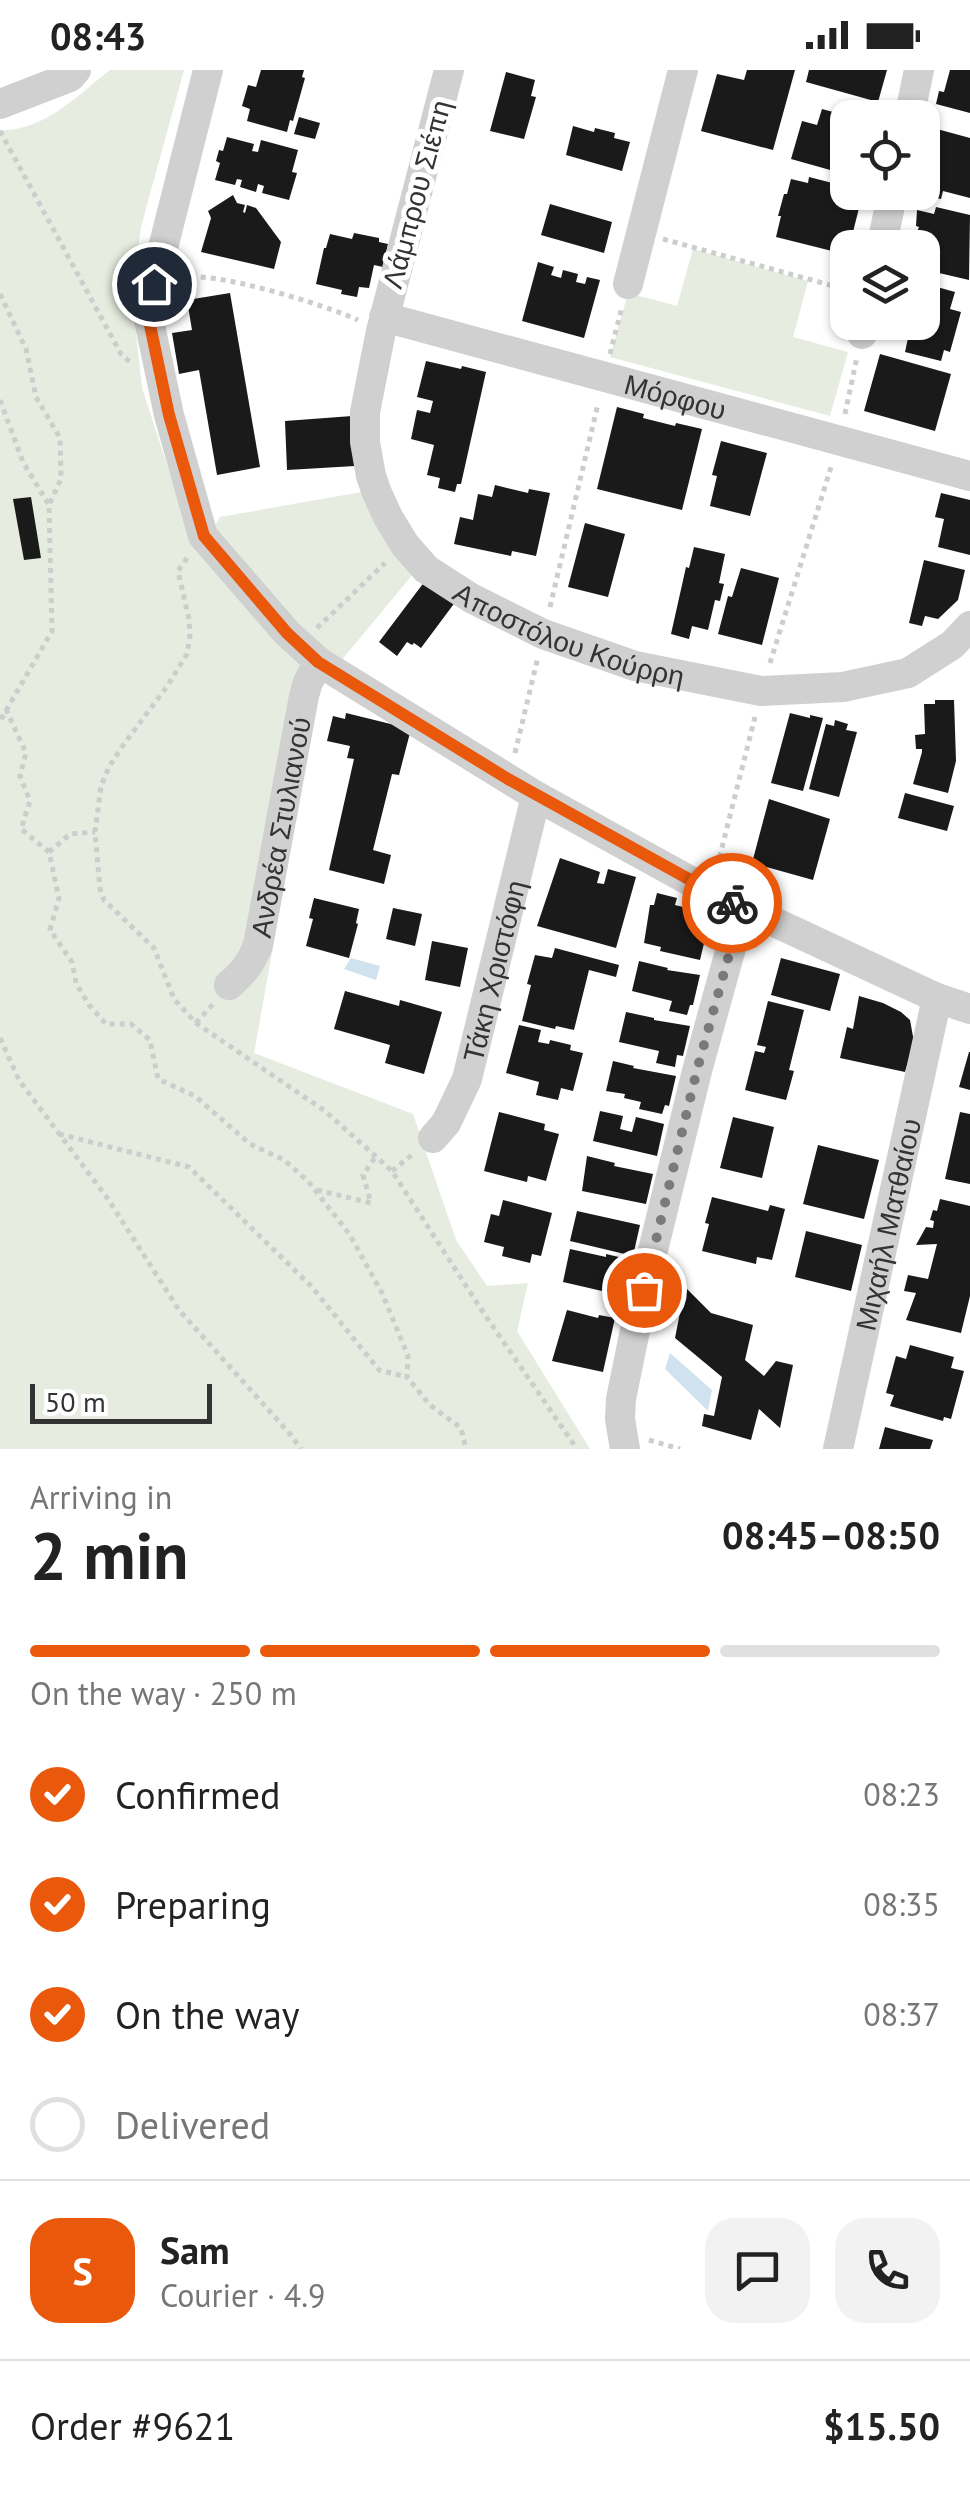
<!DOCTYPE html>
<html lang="en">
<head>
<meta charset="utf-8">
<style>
	body { margin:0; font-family:"PT Sans",sans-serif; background:#f2f2f2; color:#222; height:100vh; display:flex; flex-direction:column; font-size:38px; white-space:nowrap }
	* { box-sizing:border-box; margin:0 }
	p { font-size:32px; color:#767676 }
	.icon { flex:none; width:55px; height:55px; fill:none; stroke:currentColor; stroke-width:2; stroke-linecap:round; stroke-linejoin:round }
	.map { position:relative; height:1379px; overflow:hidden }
	.panel { display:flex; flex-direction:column; background:#fff; flex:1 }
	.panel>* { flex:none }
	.fabs { position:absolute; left:830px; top:30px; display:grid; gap:20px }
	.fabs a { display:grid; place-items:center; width:110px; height:110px; border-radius:20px; background:#fff; box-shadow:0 2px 8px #0004; font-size:50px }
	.scale { position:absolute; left:30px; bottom:25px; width:182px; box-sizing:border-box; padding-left:10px; border:5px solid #333; border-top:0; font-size:28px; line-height:35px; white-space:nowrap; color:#333; -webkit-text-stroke:8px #fff; paint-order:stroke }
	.pin { position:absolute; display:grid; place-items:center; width:85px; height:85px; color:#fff; margin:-42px; border:5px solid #fff; border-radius:50%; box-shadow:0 2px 10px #0007 }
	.courier { position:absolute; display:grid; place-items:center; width:100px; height:100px; margin:-50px; border:8px solid #ea580c; border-radius:50%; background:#fff; color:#222; box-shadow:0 2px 12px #0007 }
	.headline em { font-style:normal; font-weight:600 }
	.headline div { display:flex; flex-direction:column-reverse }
	.headline { display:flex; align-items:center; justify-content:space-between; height:170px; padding:0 30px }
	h1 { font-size:65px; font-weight:600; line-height:75px }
	.bar { display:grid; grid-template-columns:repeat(4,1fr); gap:15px 10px; align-content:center; height:120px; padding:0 30px }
	.bar i { height:12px; border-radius:8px; background:#e0e0e0 }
	.bar .on { background:#ea580c }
	.bar p { grid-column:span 4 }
	.line { display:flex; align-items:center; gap:25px; padding:0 30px; border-top:2px solid #e0e0e0 }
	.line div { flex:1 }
	.round { display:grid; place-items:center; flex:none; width:105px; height:105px; border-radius:30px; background:#f2f2f2 }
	ol { padding:0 30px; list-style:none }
	li { display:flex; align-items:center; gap:30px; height:110px }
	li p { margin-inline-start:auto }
	li .icon { padding:10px; border-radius:50%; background:#ea580c; color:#fff; stroke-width:4 }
	li:last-child { color:#767676 }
	li i { width:55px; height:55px; border:5px solid #e0e0e0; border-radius:50% }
	.status { display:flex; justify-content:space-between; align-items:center; height:70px; padding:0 50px; background:#fff; direction:ltr }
	.status svg { height:28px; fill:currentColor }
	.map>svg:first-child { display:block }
	.green { fill:#e6ecdf }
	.water { fill:#cfe2ee }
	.building { fill:#1a1a1a }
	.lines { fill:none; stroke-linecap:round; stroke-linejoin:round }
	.path { stroke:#cdcdcd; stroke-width:5; stroke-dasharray:5 5; stroke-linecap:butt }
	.minor { stroke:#d0d0d0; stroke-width:30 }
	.done { stroke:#7a7a7a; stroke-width:10; stroke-dasharray:0 18 }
	.route { stroke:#ea580c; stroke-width:12 }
	.labels { text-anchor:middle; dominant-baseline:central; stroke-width:10; stroke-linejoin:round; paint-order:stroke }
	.street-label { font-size:28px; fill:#333; stroke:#fff }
</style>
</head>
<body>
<div class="status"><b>08:43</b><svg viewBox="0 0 49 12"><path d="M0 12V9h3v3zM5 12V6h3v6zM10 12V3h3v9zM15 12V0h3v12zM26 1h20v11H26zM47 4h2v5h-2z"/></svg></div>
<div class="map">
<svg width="970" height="1379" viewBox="0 0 970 1379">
	<rect width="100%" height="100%" fill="#fff"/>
	<path class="green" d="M110,0H184L141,157L132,226L142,318L185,450L208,467L220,447L367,421L414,503L320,616L254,983L413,1044L456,1170L487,1216L528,1213L517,1261L590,1379H0V60C43,62 78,25 110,0Z
		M693,179L808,211L793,267L848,282L830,346L610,287L628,223L677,236Z"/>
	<path class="water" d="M351,888L380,896L376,910L344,899Z
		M670,1283L712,1320L708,1341L665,1299Z"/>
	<path class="building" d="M261,0H304L302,7L305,8L293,51L290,50L287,62L247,51L250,39L242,36L248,15L256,17Z
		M747,0H795L773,80L701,61L717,4L744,10Z
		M809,0H887L878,32L806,12Z
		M950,0H970V43L936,34L939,21L944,22Z
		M506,2L535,10L531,26L536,27L524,69L490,61Z
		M822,39L848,46V105L791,89L802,51L817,55Z
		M299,47L320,53L315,69L294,64Z
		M573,56L594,62L595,58L615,63L614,68L630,72L622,101L566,85Z
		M937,59L970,68V128L943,121L941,129L922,125V113Z
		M227,67L254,74L252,81L258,82L261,70L298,80L292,102L297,103L289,130L262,123L264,116L258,114L256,122L240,117L242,110L237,109L235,115L215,110L220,93L216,91L219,80L223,81Z
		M809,107L848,117V122H863L849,178H848V185L776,167L781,146H778L784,124H787L791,109L808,113Z
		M233,125L237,133L245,135L243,142L245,143L247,135L256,138L281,172L274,199L201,182L211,148L208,141Z
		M550,134L612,152L604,183L541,165Z
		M936,137L970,145L969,210L922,199V178H908L911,166L915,167L919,157L916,156L917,140L934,144Z
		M354,163L379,168V172L388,174L383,197L374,195L369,218L359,217L357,227L341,224L342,220L316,214L324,178H326L330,164L352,169Z
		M538,192L554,197L551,205L561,208L563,200L578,204L576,212L585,214L587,207L600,210L584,268L522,251Z
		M930,215L955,222L950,239L961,242L950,282L944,280L941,291L905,282L908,268L898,266L902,252H922V236H925Z
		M230,223L260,397L217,405L199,300L179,304L172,263L192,260L187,230Z
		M880,284L951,304L935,361L864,341Z
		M426,291L461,299L462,296L486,302L461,414H457L455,422L438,418L440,408L427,405L434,375L411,369L417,340L430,343L433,331L417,327Z
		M617,337L644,344L643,348L675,356L676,353L702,359L682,440L597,419Z
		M352,346L355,396L287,400L285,351Z
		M721,371L767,383L750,446L710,436L717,406L712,405Z
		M495,415L528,423L529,419L550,423L536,486L512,481L511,486L454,474L460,447L473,450L478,424L492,427Z
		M941,423L970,430V485L938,477L944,449L935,447Z
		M31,427L41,488L24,490L13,429Z
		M585,453L625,464L608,527L568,517Z
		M694,477L725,484L719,513L724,514L720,531L715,530L708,560L692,556L689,569L671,564L686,497L689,498Z
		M924,490L965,500L958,530L938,549L925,546L922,556L909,553Z
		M741,498L779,508L762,575L718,564L728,526L732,527Z
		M425,511L456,531L421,578L414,573L412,575L407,572L397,586L379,572Z
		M935,630H954L956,691L948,723L913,714L922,682V679H916L915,665L925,664L924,634H935Z
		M346,643L411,659L399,705L392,704L373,780L391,785L384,814L329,800L354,689L347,688L350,676L327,671L333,646L345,649Z
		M790,643L810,648V645L823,648L803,721L771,713Z
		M835,650L848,654L846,660L857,662L839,727L809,719L826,654L834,656Z
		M905,723L954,736L947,761L898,748Z
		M769,729L830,749L813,810L752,793Z
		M560,788L600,802L597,813L604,814L608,799L636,807L616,878L537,856Z
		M657,823L677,828L675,835L711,844L700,890L660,881L661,877L644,873L650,835H654Z
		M314,828L359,839L356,853L358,854L349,888L306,876L313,849L309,848Z
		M393,838L422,844L415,876L386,869Z
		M432,871L468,878L460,917L425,910Z
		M555,878L619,895L616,907L589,900L574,960L556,956L555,959L522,951L531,915L527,914L535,885L552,888Z
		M781,888L840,904L830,941L771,925Z
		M639,891L668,898L667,900L700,905L693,935H690L687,945L669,941L672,931L632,921Z
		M345,921L399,936L400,930L442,942L424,1004L385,993L390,975L334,959Z
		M859,926L883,933L901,942L910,950L914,972L905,1002L840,988L847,957L853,959Z
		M768,931L804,940L789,1000L794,1001L786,1030L745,1020L755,981L764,983L766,977L757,975Z
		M626,942L654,948V950L690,956L683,986L677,985L675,997L656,993L659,981L619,972Z
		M519,955L541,960L538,972L549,974L550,970L571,975L570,980L583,983L573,1021L561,1018L558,1030L536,1025L539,1012L506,1003Z
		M969,982H970V1020L959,1017Z
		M613,991L634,996L633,998L676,1006L669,1036L665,1035L662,1044L639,1039L641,1032L624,1028L625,1024L606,1021Z
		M600,1041L623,1046L620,1059L632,1062L636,1047L664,1054L657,1086L593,1071Z
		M499,1042L545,1054L544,1060L559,1064L546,1111L528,1106L527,1112L484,1101Z
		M960,1042L970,1044V1114L945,1109Z
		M733,1047L774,1057L762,1108L720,1098Z
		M818,1075L879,1090L864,1149L803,1134Z
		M587,1086L615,1093L614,1096L653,1104L646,1134L582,1121Z
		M712,1127L768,1141L770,1135L785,1139L772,1190L757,1187L756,1194L702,1181L709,1154L705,1153Z
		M940,1129L970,1136V1226L961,1263L906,1250L916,1223L904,1221L908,1205L928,1209L937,1174L916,1175L926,1157L933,1158L934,1151L930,1150L933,1140L937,1141Z
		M503,1130L552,1143L541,1186L532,1184L530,1193L502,1186L504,1177L484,1172L491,1144L499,1146Z
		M577,1141L640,1155L633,1186L570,1171Z
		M806,1161L862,1175L851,1221L795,1207Z
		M570,1179L606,1187V1184L623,1188L615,1224L563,1212Z
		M685,1217L711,1243L753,1255L745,1290L764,1306L776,1291L793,1295L780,1358L759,1339L751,1370L702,1356L704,1344L714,1346L722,1307L675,1268Z
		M567,1240L598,1248L599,1245L615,1248L603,1302L552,1291Z
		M910,1275L954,1287L951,1298L964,1301L951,1349L944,1347L943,1351L890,1336L894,1325L886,1323L896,1286L906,1289Z
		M885,1357L933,1370L930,1379H879Z"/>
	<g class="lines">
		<path class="path" d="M0,61L121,284L131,293
			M663,169L848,220
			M181,208C214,200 325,235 358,250
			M0,224L26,279L36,327L60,368L61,409L49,435L52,561L0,651
			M610,284L622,237
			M0,330L23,392L49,435
			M845,344L857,287
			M187,488L178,501L189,549L190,565L187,584L168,615L124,674L109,697L101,716L95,762L100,819L104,830L154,878L174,929L196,953L325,1041L392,1101L481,1239L577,1379
			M550,537L598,334
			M317,558L385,493
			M770,593L832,394
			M6,639L26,683L20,706L30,731L21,759L49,782L59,828L50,860L72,892L76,913L89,935L106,954H131L150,970L158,1009L195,1026L250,1074L284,1090L308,1111L350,1165L382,1223L408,1286L407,1307L430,1335L461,1358L466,1379
			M515,683L538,587
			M49,782L70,764L95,762
			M717,797L755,647
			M196,953L214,933
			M0,968L19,1010L108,1129L179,1240L290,1364L301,1379
			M59,1064L189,1097L312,1217L379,1300L407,1307
			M392,1101L413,1084
			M317,1120L371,1133L363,1105L376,1086
			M649,1370L680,1379"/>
		<g class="minor">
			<path d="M208,0L147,241L169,345L203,466L287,563L319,592L536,726L710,822L937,928L970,939"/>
			<path id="s1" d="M449,0L381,261L365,342V372L371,406L377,423L388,447L405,475L426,499L471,528L543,564L635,596L761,621L843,617L908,603L952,575L970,556"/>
			<path d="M0,34L70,7L76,0"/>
			<path d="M909,48L919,0"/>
			<path d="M881,178L893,122"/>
			<path d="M628,214L683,0"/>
			<path id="s2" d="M384,247L970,406"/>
			<path d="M862,264L864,252"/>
			<path id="s3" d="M229,915C243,903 252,892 258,875L304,626L308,612L319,592"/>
			<path id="s4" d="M433,1068L446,1053L467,1009L536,726"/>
			<path d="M625,1379L620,1349L621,1329L643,1221L697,1001L742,838"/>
			<path id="s5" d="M838,1379L937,928"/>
		</g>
	</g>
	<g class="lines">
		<path class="done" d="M644,1220L697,1000L742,838L732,833"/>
		<path class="route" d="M154,214L147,241L169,345L204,466L287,563L318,592L508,709L732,833"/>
	</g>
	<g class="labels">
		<g class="street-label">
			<text transform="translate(416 124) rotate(-75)">Λάμπρου Σιέπη</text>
			<text stroke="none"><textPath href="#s2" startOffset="302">Μόρφου</textPath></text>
			<text stroke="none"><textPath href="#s1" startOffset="685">Αποστόλου Κούρρη</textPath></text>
			<text stroke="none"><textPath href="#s3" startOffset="170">Ανδρέα Στυλιανού</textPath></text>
			<text stroke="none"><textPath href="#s4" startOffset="180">Τάκη Χριστόφη</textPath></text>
			<text stroke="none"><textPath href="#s5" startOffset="230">Μιχαήλ Ματθαίου</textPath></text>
		</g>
	</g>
</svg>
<div class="fabs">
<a><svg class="icon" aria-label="locate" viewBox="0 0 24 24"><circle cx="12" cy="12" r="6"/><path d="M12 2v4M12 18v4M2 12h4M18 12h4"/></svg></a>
<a><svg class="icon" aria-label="layers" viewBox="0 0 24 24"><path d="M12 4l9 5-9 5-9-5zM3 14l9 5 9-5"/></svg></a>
</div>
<div class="scale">50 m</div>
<div class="pin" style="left:644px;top:1220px;background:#ea580c"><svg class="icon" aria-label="bag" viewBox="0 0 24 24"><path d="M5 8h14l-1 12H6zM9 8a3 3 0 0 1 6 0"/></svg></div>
<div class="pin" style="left:154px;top:214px;background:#1f2937"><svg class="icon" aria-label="home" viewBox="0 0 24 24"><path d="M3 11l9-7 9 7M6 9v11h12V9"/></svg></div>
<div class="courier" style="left:732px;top:833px"><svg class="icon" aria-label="bike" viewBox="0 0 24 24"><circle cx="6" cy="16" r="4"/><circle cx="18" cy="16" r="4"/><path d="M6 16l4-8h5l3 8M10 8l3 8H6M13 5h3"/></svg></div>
</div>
<section class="panel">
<div class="headline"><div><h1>2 min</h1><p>Arriving in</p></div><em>08:45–08:50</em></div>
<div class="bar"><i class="on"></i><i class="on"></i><i class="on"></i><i></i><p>On the way · 250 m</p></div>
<ol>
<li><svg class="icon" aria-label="check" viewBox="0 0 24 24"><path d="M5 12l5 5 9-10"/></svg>Confirmed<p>08:23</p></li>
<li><svg class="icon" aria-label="check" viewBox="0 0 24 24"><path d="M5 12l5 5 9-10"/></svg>Preparing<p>08:35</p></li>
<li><svg class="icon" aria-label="check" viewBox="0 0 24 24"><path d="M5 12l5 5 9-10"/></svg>On the way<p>08:37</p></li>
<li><i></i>Delivered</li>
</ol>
<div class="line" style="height:180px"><b class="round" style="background:#ea580c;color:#fff">S</b><div><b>Sam</b><p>Courier · 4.9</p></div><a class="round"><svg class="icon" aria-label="chat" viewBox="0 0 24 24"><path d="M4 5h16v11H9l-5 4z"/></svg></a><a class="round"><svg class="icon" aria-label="phone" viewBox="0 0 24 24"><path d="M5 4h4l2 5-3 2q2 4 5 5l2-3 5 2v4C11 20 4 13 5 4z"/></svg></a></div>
<div class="line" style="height:130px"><div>Order #9621</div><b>$15.50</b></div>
</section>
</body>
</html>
